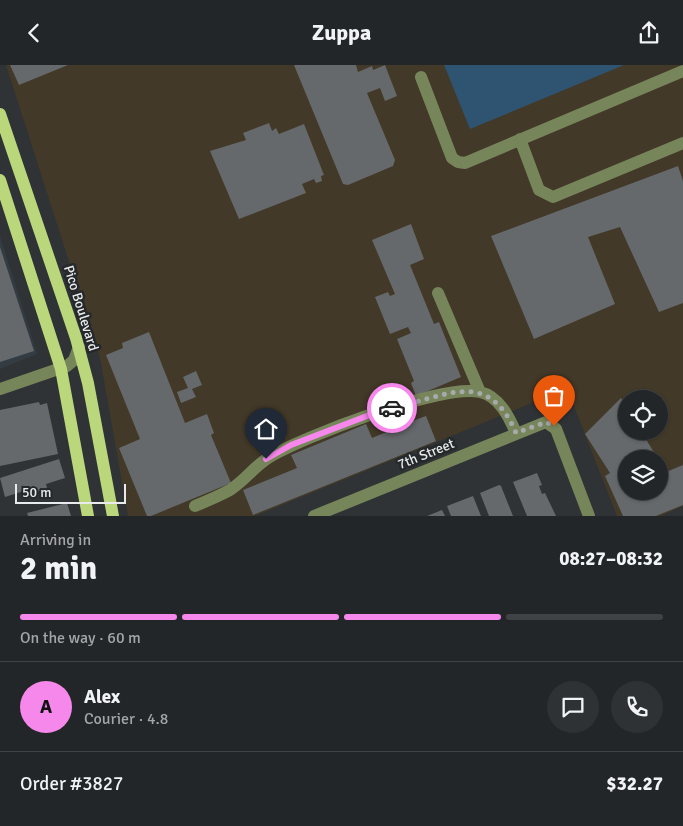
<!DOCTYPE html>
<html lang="en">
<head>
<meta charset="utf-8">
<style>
	body { margin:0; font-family:Signika,sans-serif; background:#2f3234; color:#f1f3f6; height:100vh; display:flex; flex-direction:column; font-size:19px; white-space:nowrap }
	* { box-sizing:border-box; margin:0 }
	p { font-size:16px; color:#a3a5a8 }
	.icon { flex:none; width:28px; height:28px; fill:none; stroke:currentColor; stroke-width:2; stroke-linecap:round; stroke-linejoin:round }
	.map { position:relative; height:451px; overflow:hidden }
	.drawer { display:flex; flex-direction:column; background:#232628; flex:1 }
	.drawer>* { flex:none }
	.tools { position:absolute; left:618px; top:325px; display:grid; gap:10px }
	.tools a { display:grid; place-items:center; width:50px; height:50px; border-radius:50%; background:#232628; box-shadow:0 1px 4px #0004,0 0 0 1px #404345; font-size:25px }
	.scale { position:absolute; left:15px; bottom:12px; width:111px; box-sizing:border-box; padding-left:5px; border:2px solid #e8eaec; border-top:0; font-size:14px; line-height:18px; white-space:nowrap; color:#e8eaec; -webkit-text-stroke:4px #26292b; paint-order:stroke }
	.pin { position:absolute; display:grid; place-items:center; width:42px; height:42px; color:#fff; margin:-51px -21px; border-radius:50% 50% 50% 0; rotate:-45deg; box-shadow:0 0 5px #0007 }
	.pin .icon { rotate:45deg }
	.courier { position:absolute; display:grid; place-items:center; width:50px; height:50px; margin:-25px; border:4px solid #f788eb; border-radius:50%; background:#fff; color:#222; box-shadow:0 1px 6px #0007 }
	.headline em { font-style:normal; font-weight:700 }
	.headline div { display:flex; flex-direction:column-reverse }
	.headline { display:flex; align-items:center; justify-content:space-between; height:85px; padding:0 20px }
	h1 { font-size:32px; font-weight:700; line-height:38px }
	.bar { display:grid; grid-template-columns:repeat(4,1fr); gap:8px 5px; align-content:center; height:60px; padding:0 20px }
	.bar i { height:6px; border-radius:4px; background:#404345 }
	.bar .on { background:#f788eb }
	.bar p { grid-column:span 4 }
	.line { display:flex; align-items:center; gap:12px; padding:0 20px; border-top:1px solid #404345 }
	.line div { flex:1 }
	.round { display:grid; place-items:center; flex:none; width:52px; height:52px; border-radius:26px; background:#2f3234 }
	header { display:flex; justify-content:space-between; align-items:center; height:65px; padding:0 20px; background:#232628; font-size:22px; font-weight:700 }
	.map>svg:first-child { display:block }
	.built { fill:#343c43 }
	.education { fill:#423928; fill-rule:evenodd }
	.pitch { fill:#2e5471 }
	.building { fill:#65696c }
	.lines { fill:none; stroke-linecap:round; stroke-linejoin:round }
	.minor { stroke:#77855a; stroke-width:12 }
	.major { stroke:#bbd77c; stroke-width:12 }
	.done { stroke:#a7aaac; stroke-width:5; stroke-dasharray:0 9 }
	.route { stroke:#f788eb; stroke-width:6 }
	.labels { text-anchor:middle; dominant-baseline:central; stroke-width:5; stroke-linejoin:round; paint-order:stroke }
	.street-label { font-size:14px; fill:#e8eaec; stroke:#26292b }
</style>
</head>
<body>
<header><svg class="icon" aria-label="back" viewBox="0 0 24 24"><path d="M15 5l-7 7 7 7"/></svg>Zuppa<svg class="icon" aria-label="share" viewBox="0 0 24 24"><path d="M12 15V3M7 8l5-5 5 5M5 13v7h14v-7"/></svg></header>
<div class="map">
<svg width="683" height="451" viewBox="0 0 683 451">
	<rect width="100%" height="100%" fill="#2f3335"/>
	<path class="built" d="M0,171L37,289L0,304Z"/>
	<path class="education" d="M6,0H683V441L661,451H617L568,326L557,317L549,316L539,322L533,331L532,338L255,451H128L100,293ZM626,334H659V366H626ZM626,394H659V426H626Z"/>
	<path class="pitch" d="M444,0H624L470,64Z"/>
	<path class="building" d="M10,0H68L19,20Z
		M294,0H356L358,7L372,1L373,5L385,0L397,31L385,36L380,23L367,28L395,95L393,101L348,120L343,119Z
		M269,58L272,66L276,63L279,69L304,59L324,110L321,111L322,116L316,118L314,114L302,119L306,128L239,154L210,86L246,75L243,68Z
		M678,101L683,116V238L659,247L620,162L588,172L615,239L534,274L491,171Z
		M411,159L424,194L410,200L434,259L439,257L461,312L416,331L411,318L414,316L397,274L411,268L408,262L390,269L375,232L388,227L390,231L395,229L372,175Z
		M0,182L34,286L0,297Z
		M149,267L185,358L207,349L214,368L211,370L231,418L151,451H147L119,383L140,374L106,290L123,283L122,278Z
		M196,306L202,320L192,324L196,332L181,338L177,327L188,323L183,312Z
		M621,333L626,342V366H641L658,394H626V426H659V395L666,407L683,400V440L656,451H623L605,411L610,408L585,369Z
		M39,337L40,340L47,338L58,389L0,401V345Z
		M413,344L415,349L406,354L407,358L426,351L436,376L253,450L243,425L297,403L291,390L366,359L372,373L403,360L398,349Z
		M59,394L65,413L46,419L47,423L26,430L24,426L5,432L0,413Z
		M537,408L542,420L539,421L542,429L545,428L556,451H527L513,417Z
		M499,420L501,421L513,451H489L480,428Z
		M473,431L481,451H451L447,441Z
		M67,438L71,451H28L27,448Z
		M442,445L445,451H427Z"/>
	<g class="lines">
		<path class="minor" d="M421,12L452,93L458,97L465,98L683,6
			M520,74L539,125L553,132L683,78
			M438,228L480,327
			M0,324L67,301L74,295L79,282
			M195,441C207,436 219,431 230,425C244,416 254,402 268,393C302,372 443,318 480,327C499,331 509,352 516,368
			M314,451L546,357L556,364L589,451"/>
		<path class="major" d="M0,49L76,273L88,318L113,451
			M0,115L61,304L88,451"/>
	</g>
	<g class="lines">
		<path class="done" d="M392,343C445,332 488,302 516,368L546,357L554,361"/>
		<path class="route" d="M266,394L291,380L380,346L392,343"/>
	</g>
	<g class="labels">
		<g class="street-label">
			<text transform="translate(81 243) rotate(73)">Pico Boulevard</text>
			<text transform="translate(426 389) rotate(-22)">7th Street</text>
		</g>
	</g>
</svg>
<div class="tools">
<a><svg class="icon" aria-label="locate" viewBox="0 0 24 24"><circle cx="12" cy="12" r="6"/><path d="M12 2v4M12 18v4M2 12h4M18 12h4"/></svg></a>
<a><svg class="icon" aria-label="layers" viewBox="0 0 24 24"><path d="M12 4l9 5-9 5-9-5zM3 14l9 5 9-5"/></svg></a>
</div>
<div class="scale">50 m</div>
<div class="pin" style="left:554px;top:361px;background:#ea580c"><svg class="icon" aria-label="bag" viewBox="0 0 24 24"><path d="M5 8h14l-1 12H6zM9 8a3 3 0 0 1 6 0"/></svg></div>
<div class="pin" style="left:266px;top:394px;background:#1f2937"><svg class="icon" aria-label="home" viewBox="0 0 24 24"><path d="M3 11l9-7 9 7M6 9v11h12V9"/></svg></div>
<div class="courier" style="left:392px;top:343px"><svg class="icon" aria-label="car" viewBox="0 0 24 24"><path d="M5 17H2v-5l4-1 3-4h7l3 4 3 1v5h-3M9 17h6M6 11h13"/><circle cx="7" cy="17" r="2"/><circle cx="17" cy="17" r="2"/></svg></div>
</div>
<section class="drawer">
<div class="headline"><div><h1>2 min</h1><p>Arriving in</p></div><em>08:27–08:32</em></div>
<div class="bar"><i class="on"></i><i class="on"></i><i class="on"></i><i></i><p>On the way · 60 m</p></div>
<div class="line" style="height:90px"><b class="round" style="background:#f788eb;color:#111">A</b><div><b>Alex</b><p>Courier · 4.8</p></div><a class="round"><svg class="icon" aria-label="chat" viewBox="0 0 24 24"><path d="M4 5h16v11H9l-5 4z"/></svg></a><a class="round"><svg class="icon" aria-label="phone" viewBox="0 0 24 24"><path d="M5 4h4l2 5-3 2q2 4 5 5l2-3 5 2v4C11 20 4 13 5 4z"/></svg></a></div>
<div class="line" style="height:65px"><div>Order #3827</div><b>$32.27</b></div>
</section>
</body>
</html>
